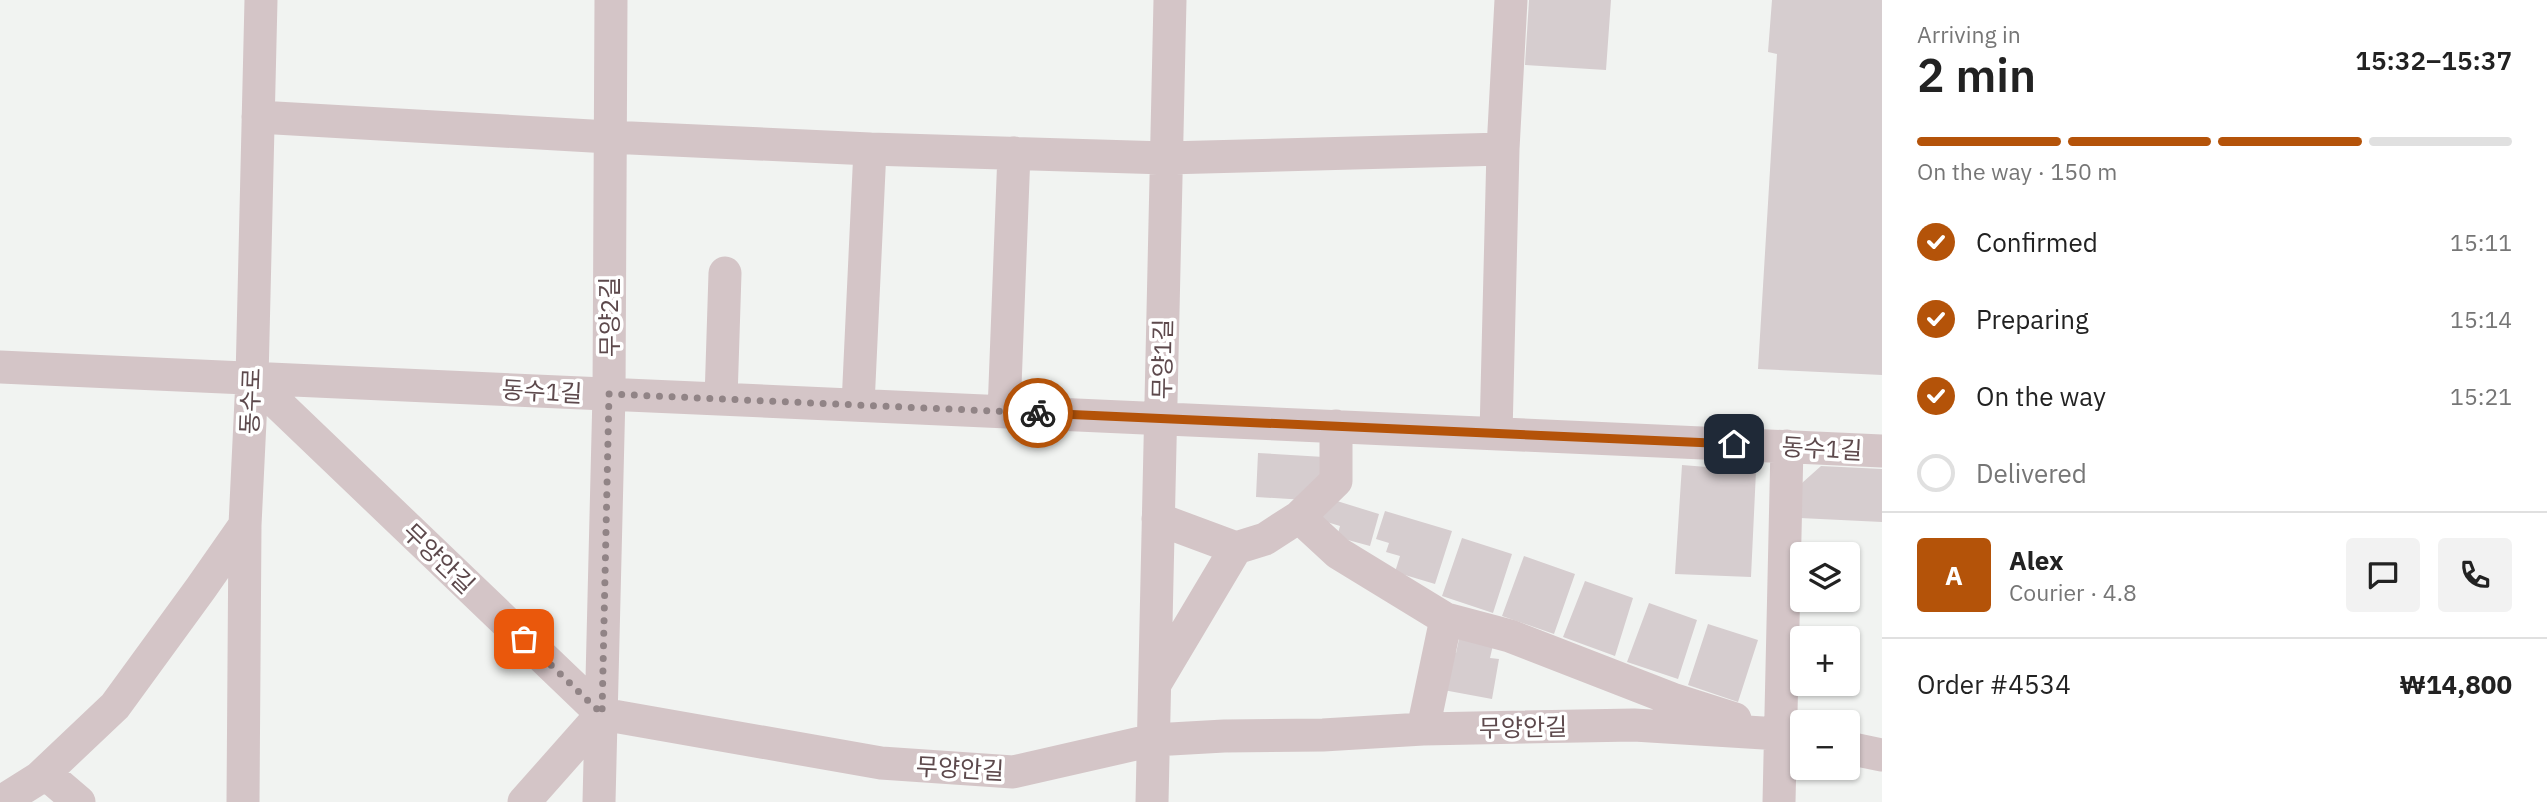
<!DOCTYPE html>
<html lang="en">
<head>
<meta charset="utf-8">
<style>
	body { margin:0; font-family:"IBM Plex Sans","Noto Sans KR",sans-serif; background:#f2f2f2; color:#222; height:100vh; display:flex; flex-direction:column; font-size:26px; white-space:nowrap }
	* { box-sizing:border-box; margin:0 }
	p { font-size:23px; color:#767676 }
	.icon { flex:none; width:38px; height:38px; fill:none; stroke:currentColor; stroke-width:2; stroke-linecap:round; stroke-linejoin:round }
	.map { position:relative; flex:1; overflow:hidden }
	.drawer { display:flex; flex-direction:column; background:#fff; width:665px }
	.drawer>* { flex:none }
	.fabs { position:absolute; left:1790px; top:542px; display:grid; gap:14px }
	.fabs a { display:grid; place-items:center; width:70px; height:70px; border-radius:7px; background:#fff; box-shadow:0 2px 5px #0004; font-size:35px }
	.pin { position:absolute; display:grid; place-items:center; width:60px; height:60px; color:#fff; margin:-30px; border-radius:14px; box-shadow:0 4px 10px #0006 }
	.courier { position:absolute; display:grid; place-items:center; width:70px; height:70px; margin:-35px; border:5px solid #b45309; border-radius:50%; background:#fff; color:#222; box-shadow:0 2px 9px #0007 }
	.summary em { font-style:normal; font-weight:600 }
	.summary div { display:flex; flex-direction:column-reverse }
	.summary { display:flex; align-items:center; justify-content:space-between; height:119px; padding:0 35px }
	h1 { font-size:46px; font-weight:600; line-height:52px }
	.bar { display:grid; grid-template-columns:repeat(4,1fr); gap:10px 7px; align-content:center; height:84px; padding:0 35px }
	.bar i { height:9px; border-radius:5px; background:#e0e0e0 }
	.bar .current { background:#b45309 }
	.bar p { grid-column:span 4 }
	.line { display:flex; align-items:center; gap:18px; padding:0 35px; border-top:2px solid #e0e0e0 }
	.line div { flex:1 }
	.round { display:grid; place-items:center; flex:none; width:74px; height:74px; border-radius:7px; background:#f2f2f2 }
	ol { padding:0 35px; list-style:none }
	li { display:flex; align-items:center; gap:21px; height:77px }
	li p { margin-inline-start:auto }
	li .icon { padding:7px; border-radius:50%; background:#b45309; color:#fff; stroke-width:4 }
	li:last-child { color:#767676 }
	li i { width:38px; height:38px; border:4px solid #e0e0e0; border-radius:50% }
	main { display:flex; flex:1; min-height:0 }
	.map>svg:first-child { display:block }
	.building { fill:#d6cdcf }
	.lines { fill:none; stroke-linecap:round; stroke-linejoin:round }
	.minor { stroke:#d4c5c7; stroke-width:33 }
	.done { stroke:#918486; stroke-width:7; stroke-dasharray:0 12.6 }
	.route { stroke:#b45309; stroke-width:9 }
	.labels { text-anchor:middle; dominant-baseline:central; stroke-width:7; stroke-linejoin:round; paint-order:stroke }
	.street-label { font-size:24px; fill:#5d494c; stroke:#fff }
</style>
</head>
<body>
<main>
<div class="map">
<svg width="1882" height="802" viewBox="0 0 1882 802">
	<rect width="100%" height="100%" fill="#f1f3f1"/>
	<path class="building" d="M1529,0H1611L1606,70L1525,65Z
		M1772,0H1882V375L1758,369L1777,54L1768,52Z
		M1258,453L1324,457L1322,483L1306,500L1256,497Z
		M1682,465L1756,471L1751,577L1675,574Z
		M1821,466L1882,469V522L1800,518L1802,483Z
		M1324,497L1379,514L1370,546L1337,537L1340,526L1317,519Z
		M1385,511L1452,531L1435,584L1395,572L1400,556L1386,552L1389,543L1376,539Z
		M1462,538L1512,554L1493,613L1442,596Z
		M1524,556L1575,574L1554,634L1502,616Z
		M1585,581L1633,598L1615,656L1563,637Z
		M1649,603L1697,620L1678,679L1627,662Z
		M1708,624L1758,640L1738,702L1688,685Z
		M1459,639L1493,645L1490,658L1499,659L1492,699L1438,689L1445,650L1456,653Z"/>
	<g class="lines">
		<path class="minor" d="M258,117L609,137L870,149L1166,158L1503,149
			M0,367L1882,451
			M252,379L602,714L881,763L1013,772L1153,740L1224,736L1323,735L1423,729L1634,725L1780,734L1802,738
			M721,399L725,273
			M858,405L870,149
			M1004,412L1014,153
			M1336,426V481L1299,517L1338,553L1446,619L1510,636L1672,699L1735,719
			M1496,434L1503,149L1511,0
			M1158,519L1236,548
			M1155,684L1236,548L1265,539L1299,517
			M1423,729L1446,619
			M1848,748L1882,755
			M45,773L79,802
			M1,802L39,778L115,706L201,588L245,525
			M243,802L245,525L252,379L261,0
			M524,802L602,714
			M599,802L609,394L611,0
			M1152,802L1170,0
			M1779,802L1787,446"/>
	</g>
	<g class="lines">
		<path class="done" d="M524,639L602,714L609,394L1038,413"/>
		<path class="route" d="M1038,413L1734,444"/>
	</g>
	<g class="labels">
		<g class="street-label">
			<text transform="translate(609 317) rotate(-90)">무양2길</text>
			<text transform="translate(1162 359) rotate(-89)">무양1길</text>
			<text transform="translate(542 391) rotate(3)">동수1길</text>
			<text transform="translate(250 401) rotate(-88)">동수로</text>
			<text transform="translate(1822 448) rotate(3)">동수1길</text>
			<text transform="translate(439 558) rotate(44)">무양안길</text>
			<text transform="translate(1523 727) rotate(-1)">무양안길</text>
			<text transform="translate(960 768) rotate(3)">무양안길</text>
		</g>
	</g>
</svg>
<div class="fabs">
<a><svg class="icon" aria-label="layers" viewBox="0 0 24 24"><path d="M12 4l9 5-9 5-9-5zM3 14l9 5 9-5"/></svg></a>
<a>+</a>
<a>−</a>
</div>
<div class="pin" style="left:524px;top:639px;background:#ea580c"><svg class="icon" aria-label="bag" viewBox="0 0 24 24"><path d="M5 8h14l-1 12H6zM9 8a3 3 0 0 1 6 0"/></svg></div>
<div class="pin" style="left:1734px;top:444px;background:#1f2937"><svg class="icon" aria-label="home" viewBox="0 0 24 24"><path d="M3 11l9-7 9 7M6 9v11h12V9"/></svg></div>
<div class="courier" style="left:1038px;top:413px"><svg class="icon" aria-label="bike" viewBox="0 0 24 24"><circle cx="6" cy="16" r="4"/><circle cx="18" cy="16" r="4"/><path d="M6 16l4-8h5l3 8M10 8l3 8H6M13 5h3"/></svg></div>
</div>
<section class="drawer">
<div class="summary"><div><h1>2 min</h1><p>Arriving in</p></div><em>15:32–15:37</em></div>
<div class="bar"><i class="current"></i><i class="current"></i><i class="current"></i><i></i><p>On the way · 150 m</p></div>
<ol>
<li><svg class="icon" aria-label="check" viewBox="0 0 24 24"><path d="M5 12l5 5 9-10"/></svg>Confirmed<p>15:11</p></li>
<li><svg class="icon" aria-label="check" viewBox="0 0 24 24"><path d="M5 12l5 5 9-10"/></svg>Preparing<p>15:14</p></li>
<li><svg class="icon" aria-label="check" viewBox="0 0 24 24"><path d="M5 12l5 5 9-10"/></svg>On the way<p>15:21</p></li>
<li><i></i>Delivered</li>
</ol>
<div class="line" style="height:126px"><b class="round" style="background:#b45309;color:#fff">A</b><div><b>Alex</b><p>Courier · 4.8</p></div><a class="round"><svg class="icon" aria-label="chat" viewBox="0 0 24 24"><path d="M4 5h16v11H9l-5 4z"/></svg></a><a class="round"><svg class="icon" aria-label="phone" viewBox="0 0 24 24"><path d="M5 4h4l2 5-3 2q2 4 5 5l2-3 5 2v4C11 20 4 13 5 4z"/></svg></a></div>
<div class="line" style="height:91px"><div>Order #4534</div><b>₩14,800</b></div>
</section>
</main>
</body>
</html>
